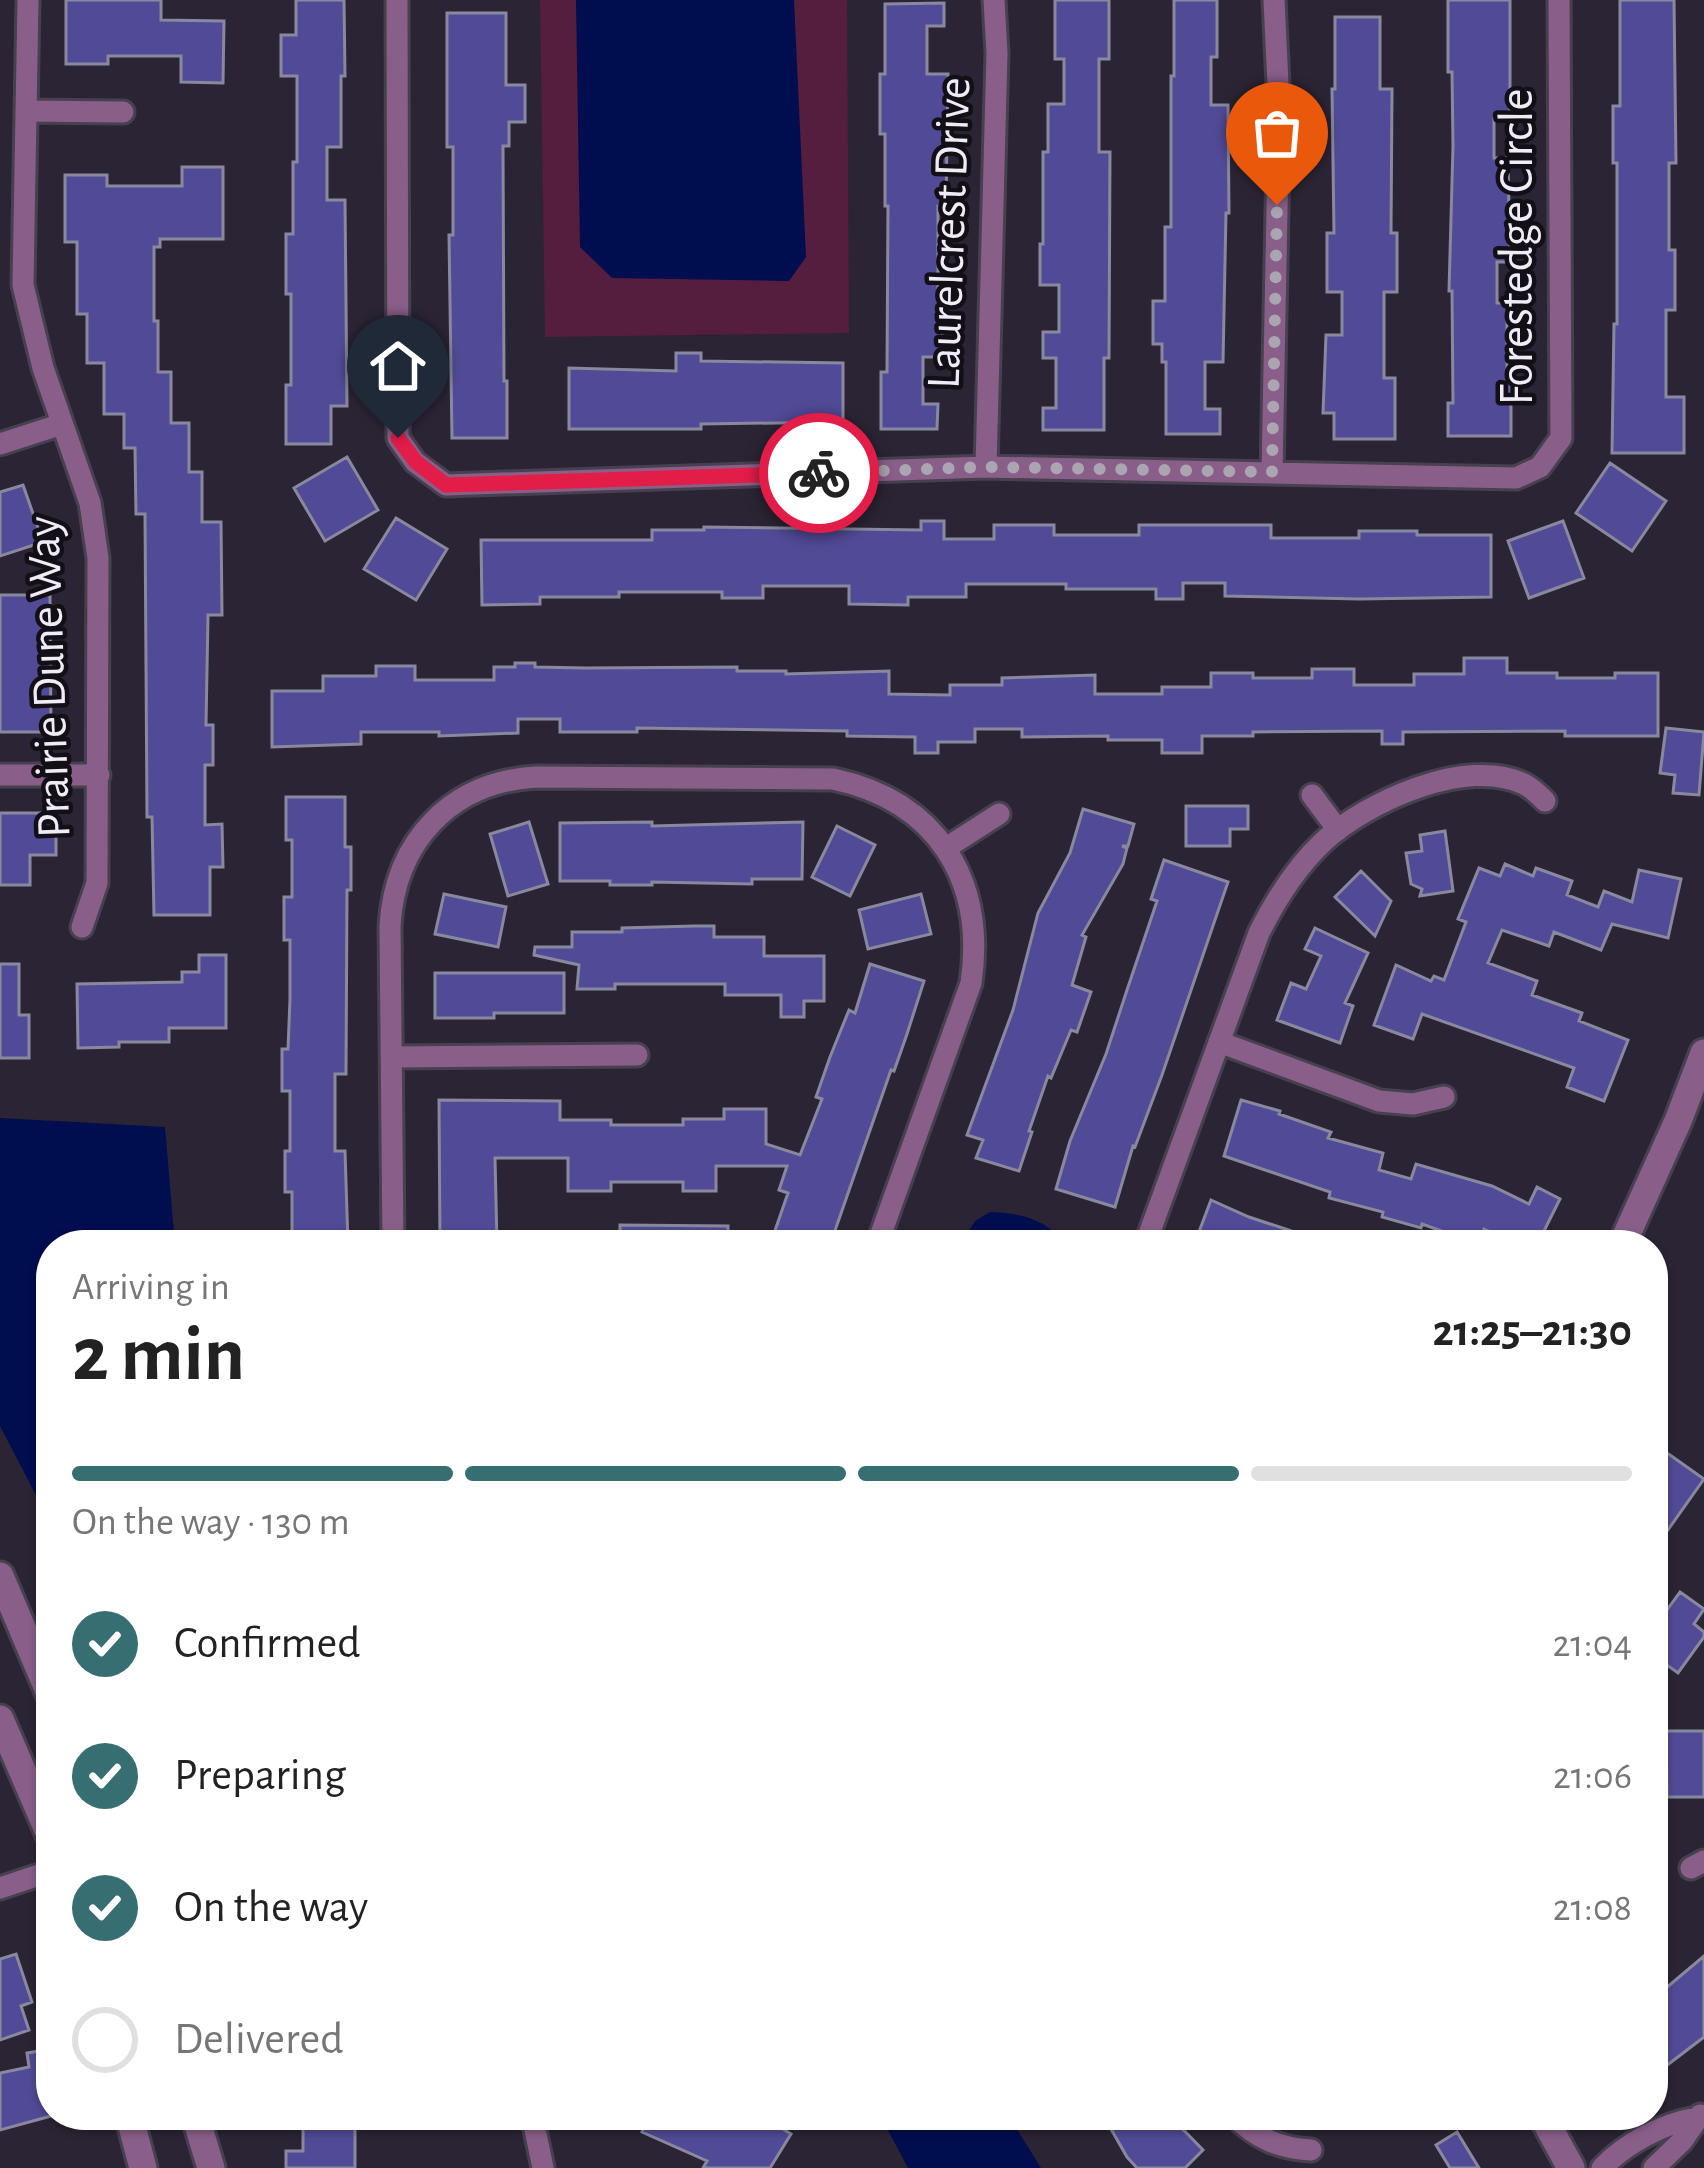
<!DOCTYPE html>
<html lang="en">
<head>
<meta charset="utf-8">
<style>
	body { margin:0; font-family:"Alegreya Sans",sans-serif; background:#f6f6f6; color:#222; height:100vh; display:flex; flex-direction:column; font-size:45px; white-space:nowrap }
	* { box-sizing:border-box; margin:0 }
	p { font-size:39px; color:#767676 }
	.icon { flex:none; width:66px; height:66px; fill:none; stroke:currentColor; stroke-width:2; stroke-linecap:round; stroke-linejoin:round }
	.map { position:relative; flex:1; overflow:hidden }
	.sheet { position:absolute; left:36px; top:1230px; width:1632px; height:900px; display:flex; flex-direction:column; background:#fff; border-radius:48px; box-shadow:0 3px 9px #0004 }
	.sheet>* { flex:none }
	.pin { position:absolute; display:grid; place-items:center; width:102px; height:102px; color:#fff; margin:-123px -51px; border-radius:50% 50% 50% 0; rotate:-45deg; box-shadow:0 0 12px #0007 }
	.pin .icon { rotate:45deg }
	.courier { position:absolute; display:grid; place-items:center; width:120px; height:120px; margin:-60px; border:9px solid #e11d48; border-radius:50%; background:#fff; color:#222; box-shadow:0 3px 15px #0007 }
	.summary em { font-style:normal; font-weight:700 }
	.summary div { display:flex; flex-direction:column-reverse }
	.summary { display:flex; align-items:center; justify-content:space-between; height:204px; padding:0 36px }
	h1 { font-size:78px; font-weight:700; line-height:90px }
	.bar { display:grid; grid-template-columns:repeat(4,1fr); gap:18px 12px; align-content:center; height:144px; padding:0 36px }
	.bar i { height:15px; border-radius:9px; background:#e0e0e0 }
	.bar .current { background:#376e72 }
	.bar p { grid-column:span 4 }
	ol { padding:0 36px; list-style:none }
	li { display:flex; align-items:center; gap:36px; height:132px }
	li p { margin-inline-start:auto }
	li .icon { padding:12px; border-radius:50%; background:#376e72; color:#fff; stroke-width:4 }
	li:last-child { color:#767676 }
	li i { width:66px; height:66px; border:6px solid #e0e0e0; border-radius:50% }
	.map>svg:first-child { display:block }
	.green { fill:#551e3e }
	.water { fill:#000d4f }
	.building { fill:#514a96; stroke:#88899e; stroke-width:3 }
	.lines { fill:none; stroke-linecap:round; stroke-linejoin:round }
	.minor-casing { stroke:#47404f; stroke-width:27 }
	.tertiary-casing { stroke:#47404f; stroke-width:33 }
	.minor { stroke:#895f89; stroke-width:21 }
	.tertiary { stroke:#895f89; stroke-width:27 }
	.done { stroke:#aba5b2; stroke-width:12; stroke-dasharray:0 21.6 }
	.route { stroke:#e11d48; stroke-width:15 }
	.labels { text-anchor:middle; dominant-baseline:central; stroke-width:9; stroke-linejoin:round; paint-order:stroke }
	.street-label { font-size:48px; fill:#f0ebf6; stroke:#120f16 }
</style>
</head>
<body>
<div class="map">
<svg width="1704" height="2168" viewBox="0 0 1704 2168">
	<rect width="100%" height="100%" fill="#2b2434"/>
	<path class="green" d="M540,0H847L849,333L545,337Z"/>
	<path class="water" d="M576,0H794L806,257L789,281L612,278L580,247Z
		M0,1118L165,1127L175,1245H51V1524L0,1426Z
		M990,1212C1014,1212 1055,1220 1061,1245H961L975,1221Z
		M880,2115H1008L1041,2168H908Z"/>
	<path class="building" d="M66,0H161V20L224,21L223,83L181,82V56H108V64H66Z
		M296,0H344L345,76H341V147H327V200H345L347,406H331V444H286V385H291V294H286V234H293V162H297V76H281V35H296Z
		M1055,0H1109V59H1099V152H1110L1109,358H1104V430H1043V408H1056V358H1043V332H1059V285H1040V244H1043V152H1048V104H1064V59H1055Z
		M1174,0H1217V57H1211V105H1228L1229,213H1226L1223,362H1205V409H1220V434H1166V362H1162V344H1153V301H1165V227H1171V76H1174Z
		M1448,0H1510V119H1494V158H1508L1510,262H1497V303H1507V378H1511V436H1448V403H1453L1452,291H1449L1453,146L1452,72H1448Z
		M1620,0H1674L1676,163H1669V250H1675V310H1666V397H1684V453H1612L1614,324H1617V163H1613V106H1620Z
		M944,3V26H927V74H948L946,206H938V299H942V357H923V404H938L937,429H881V372H887L888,206H885V134H880V74H885V4Z
		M447,13H506V85H525V122H509V146H503L504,381H507V438H452L449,235H453V147H447Z
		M1335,17H1380V89H1392L1391,233H1397V292H1384V378H1395V439H1334V413H1323L1326,335H1342V292H1327V233H1334L1332,89H1335Z
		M182,167H223V239H160V247H154V321H158V372H171V423H189V472H202V522H221L222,615H208L206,725H213V765H205V825L222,824L223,867H210V915H154L152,817H147L145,514H136L135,448H124V414H104V363H87V314H77V242H65V175H107V186H182Z
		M676,353H701V361L843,363V422L701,424V429H569V368L676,371Z
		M347,457L378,510L325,541L294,488Z
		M1610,463L1666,501L1632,551L1576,513Z
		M23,485L43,542L0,556V492Z
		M396,518L447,549L416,600L364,569Z
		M921,521H944V539H994V525H1054V535H1139V525H1271V538H1359V531H1417V535H1491V597L1359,599L1225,596V583H1183V599H1156V589H1066V584H966V597H908V605L849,604V586H763V598H722V592H619V597H540V604L482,605L481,540H652V530H704V527L921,530Z
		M1563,521L1584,578L1529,598L1508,541Z
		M0,595H50L51,732H0Z
		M1464,658H1507V673H1557V678H1615V673H1658V736H1565V731L1403,732V744H1382V731L1253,732V736H1202V753H1162V740H1108V736L1022,737V729H975V742H938V753H915V737L847,736V731L637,728V732H560V719H518V733L439,736V732H361V744L272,747V691H323V676H376V666H415V680H494V667H515V663H535V667L586,668L737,667V671H786V674L889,671V694L950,695V685H1002V678L1095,675V694H1162V687H1211V673H1253V678H1312V669H1354V685H1414V674H1464Z
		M1666,728L1704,732L1699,795L1673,793L1675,775L1660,773Z
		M286,797H345V847H351V890H347L346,1074H335V1151H345L348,1244H292V1192H285V1151H290V1091H282V1049H288L290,999V940H284V897H292V840H286Z
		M1186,806H1248V829H1230V846H1186Z
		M1083,809L1134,824L1128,846H1122L1127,848L1123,864L1082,935L1086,937L1072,985L1091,992L1077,1032L1071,1030L1051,1078L1048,1076L1029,1131L1032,1132L1019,1171L976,1158L983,1140L967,1135L1013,1010L1038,913L1070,853Z
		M0,813H40V832H56V855H30V885H0Z
		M529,822L548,884L508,896L490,834Z
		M652,822V826L803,822L802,879H752V884L652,882V885H610V881H560V823Z
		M837,826L875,845L850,896L812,877Z
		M1445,831L1453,891L1420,896L1422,889L1411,884L1406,853L1422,851L1420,835Z
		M1164,860L1228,882L1162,1075L1135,1147L1133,1146L1115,1207L1056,1189L1070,1141L1106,1054L1126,993L1157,901L1151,899Z
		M1505,864L1533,876L1536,868L1572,881L1567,895L1598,907L1604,891L1632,902L1639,870L1681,879L1668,938L1612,924L1601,950L1554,932L1549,946L1502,930L1488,963L1537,981L1532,995L1582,1013L1579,1021L1628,1040L1604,1101L1567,1087L1574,1068L1422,1014L1413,1039L1374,1025L1396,965L1431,981L1434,976L1444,980L1466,922L1458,919L1479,868L1500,876Z
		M1361,871L1391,901L1375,936L1335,897Z
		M444,894L506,907L498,947L435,934Z
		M921,894L931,934L868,949L859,910Z
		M694,926H714V937H764V956H824V1001H804V1017H781V995H725V984H615V989H577L579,965L534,955L535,947H572V932H622V928Z
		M1315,928L1368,953L1345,1003L1353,1006L1340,1043L1277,1020L1291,983L1306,989L1321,956L1305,949Z
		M199,955H226V1028H169V1042H119V1047L78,1048L77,984L182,982V972H199Z
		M0,964H19V1015H29V1058H0Z
		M870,964L924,981L907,1034L894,1071L891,1070L830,1245H770L788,1193L779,1190L787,1166H716V1191H683V1182H611V1191H568V1158H495L497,1244H440L439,1100L560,1101V1120H611V1125H683V1119H724V1109H766V1144L800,1155L822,1099L816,1097L830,1057L849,1010L855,1013Z
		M435,973H564V1013H494V1018H435Z
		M1241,1100L1280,1111L1279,1114L1331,1132L1328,1138L1383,1153L1379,1170L1411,1179L1416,1164L1492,1186L1529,1204L1537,1187L1560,1199L1537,1245H1517L1484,1229L1478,1244L1422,1224L1421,1228L1382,1217L1383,1212L1329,1198L1330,1192L1224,1156Z
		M1211,1200L1249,1217L1325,1242L1324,1245H1194Z
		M620,1225L728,1226V1245H620Z
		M1653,1443L1704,1479L1653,1551Z
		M1680,1592L1704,1609L1694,1624L1704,1632V1637L1678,1673L1653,1655V1629Z
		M1666,1731H1704V1797H1667Z
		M16,1954L32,2002L21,2006L29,2030L0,2040V1959Z
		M1704,1956V2037L1653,2076V1999Z
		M51,2049V2116L0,2130V2073L29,2067L27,2053Z
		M649,2115H759L791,2134L770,2168H703L707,2161L642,2132Z
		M1103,2115H1169L1203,2150L1185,2168H1137L1127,2157Z
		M303,2120H355V2168H286V2151H303Z
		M1457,2132L1479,2168H1450L1436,2145Z"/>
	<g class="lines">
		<g class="minor-casing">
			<path id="minor" d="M28,0L23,285L43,368L90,503L98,558L97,883L82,927
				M397,0L398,438L415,462L446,485L986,467L1516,478L1540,467L1561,438L1559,0
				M26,111L123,112
				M0,444L62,424
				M986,467L997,53L994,0
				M1272,473L1279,105L1274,0
				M0,775H99
				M1312,795L1338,830
				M946,848L999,814
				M1219,1042L1379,1101L1413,1104L1444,1097
				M392,1057L637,1055
				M393,1245L390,926C395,841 451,782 536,777L833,779C937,801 986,880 971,983L877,1245
				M1145,1245L1259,933C1276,899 1296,867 1324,841C1367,802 1466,756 1524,784C1532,788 1539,795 1545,801
				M1691,1868L1704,1861
				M0,1888L51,1871
				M532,2115L543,2168
				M1233,2115C1256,2138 1278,2148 1311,2150
				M1602,2168C1626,2143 1662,2124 1696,2118
				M1654,2168L1682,2141L1700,2115"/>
		</g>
		<g class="tertiary-casing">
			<path id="tertiary" d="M1622,1245L1678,1121L1704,1053
				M0,1576L51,1696
				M0,1719L51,1837
				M129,2115L143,2168
				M195,2115L211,2168
				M1542,2115L1571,2168"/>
		</g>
		<use href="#minor" class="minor"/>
		<use href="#tertiary" class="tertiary"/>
	</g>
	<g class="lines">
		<path class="done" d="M819,473L986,467L1272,472L1277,205"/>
		<path class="route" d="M398,438L416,462L446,485L819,473"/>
	</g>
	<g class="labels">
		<g class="street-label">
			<text transform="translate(950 233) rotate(-88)">Laurelcrest Drive</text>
			<text transform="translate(1518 247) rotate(-90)">Forestedge Circle</text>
			<text transform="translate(50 677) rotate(-92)">Prairie Dune Way</text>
		</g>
	</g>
</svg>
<div class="pin" style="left:1277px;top:205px;background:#ea580c"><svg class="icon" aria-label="bag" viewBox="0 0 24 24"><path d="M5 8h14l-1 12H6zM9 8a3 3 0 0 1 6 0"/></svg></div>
<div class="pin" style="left:398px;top:438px;background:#1f2937"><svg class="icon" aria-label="home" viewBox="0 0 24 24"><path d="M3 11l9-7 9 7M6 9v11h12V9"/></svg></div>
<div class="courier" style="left:819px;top:473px"><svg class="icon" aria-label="bike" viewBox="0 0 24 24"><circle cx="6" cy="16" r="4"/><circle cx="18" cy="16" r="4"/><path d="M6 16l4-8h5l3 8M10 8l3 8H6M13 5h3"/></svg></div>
<section class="sheet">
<div class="summary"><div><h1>2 min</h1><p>Arriving in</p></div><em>21:25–21:30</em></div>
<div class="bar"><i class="current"></i><i class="current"></i><i class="current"></i><i></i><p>On the way · 130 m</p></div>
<ol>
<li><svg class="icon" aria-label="check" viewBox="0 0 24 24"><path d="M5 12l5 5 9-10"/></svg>Confirmed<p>21:04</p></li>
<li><svg class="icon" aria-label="check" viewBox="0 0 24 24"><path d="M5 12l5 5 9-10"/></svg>Preparing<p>21:06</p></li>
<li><svg class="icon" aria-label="check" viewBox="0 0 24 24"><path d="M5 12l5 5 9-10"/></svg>On the way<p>21:08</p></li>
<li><i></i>Delivered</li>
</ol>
</section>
</div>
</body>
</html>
